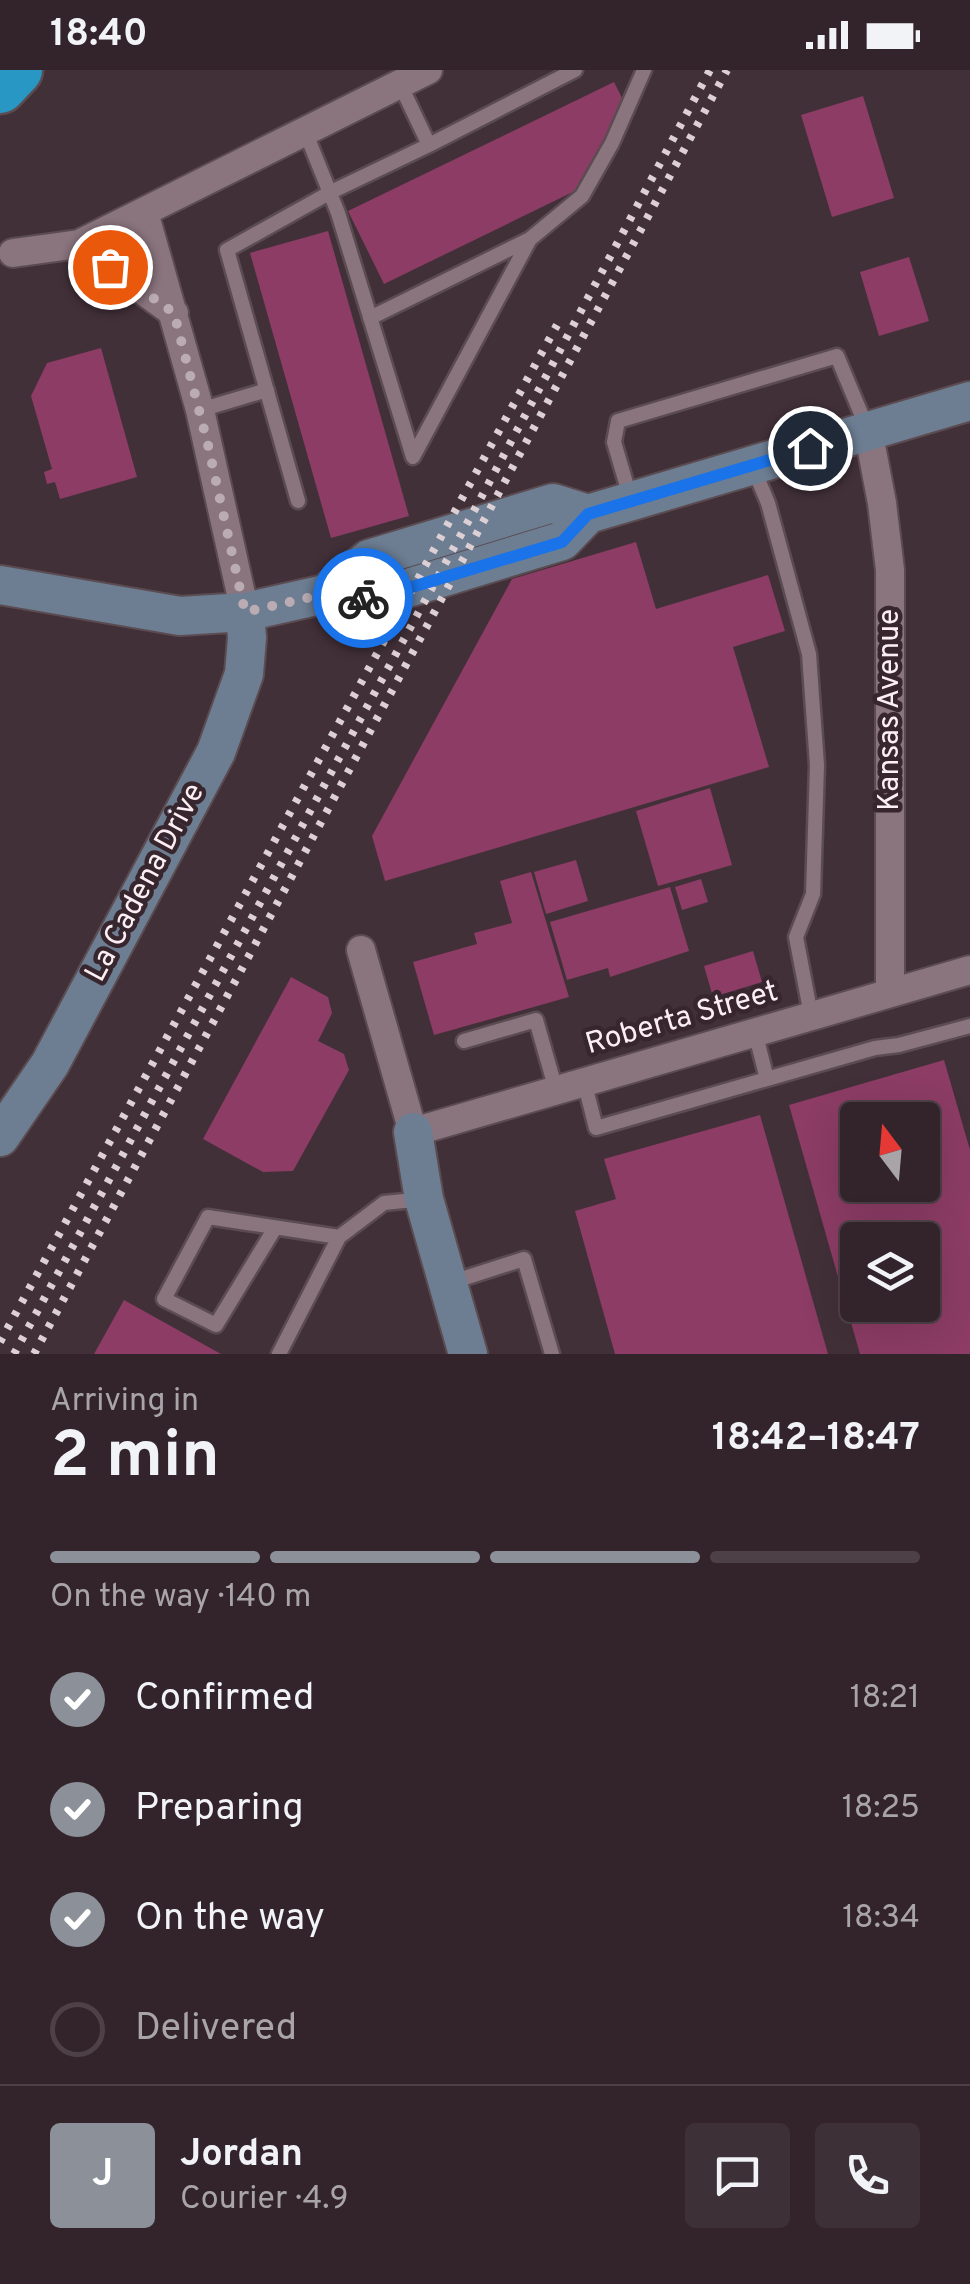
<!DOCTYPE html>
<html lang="en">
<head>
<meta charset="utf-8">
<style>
	body { margin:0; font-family:Overpass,sans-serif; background:#3d3036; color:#f1f3f6; height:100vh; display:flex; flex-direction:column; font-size:38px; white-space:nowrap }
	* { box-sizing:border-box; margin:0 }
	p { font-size:32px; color:#a8a4a8 }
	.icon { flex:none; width:55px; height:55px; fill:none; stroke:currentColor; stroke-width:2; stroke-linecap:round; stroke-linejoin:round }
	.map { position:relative; height:1284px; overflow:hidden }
	.drawer { display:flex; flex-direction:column; background:#32242a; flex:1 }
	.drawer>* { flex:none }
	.needle { width:65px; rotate:344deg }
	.tools { position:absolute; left:840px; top:1032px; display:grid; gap:20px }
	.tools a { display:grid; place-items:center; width:100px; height:100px; border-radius:10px; background:#32242a; box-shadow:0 10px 40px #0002,0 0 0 2px #4d4147; font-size:50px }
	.pin { position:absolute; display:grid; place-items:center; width:85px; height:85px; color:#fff; margin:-42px; border:5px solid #fff; border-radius:50%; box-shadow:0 2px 10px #0007 }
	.courier { position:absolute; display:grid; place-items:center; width:100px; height:100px; margin:-50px; border:8px solid #1a73e8; border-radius:50%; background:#fff; color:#222; box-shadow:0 2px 12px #0007 }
	.headline em { font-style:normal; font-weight:700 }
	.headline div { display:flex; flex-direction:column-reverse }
	.headline { display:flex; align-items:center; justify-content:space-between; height:170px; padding:0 50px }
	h1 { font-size:65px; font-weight:700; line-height:75px }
	.bar { display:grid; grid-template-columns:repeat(4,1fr); gap:15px 10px; align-content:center; height:120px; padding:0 50px }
	.bar i { height:12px; border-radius:8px; background:#4d4147 }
	.bar .on { background:#8c9099 }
	.bar p { grid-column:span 4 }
	.line { display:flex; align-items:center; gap:25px; padding:0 50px; border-top:2px solid #4d4147 }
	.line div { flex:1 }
	.round { display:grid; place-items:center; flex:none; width:105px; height:105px; border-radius:10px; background:#3d3036 }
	ol { padding:0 50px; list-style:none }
	li { display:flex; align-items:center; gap:30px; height:110px }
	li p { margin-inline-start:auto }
	li .icon { padding:10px; border-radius:50%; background:#8c9099; color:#fff; stroke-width:4 }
	li:last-child { color:#a8a4a8 }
	li i { width:55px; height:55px; border:5px solid #4d4147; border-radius:50% }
	.status { display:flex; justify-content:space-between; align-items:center; height:70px; padding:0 50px; background:#32242a; direction:ltr }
	.status svg { height:28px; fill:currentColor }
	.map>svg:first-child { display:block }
	.building { fill:#8c3c65; fill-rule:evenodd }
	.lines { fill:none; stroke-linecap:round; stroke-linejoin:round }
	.lane-casing { stroke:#5b4c52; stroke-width:19 }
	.street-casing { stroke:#5b4c52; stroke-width:32 }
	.secondary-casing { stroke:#5b4c52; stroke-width:42 }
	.highway-casing { stroke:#5b4c52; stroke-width:55 }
	.lane { stroke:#8a747e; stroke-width:14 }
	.street { stroke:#8a747e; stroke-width:28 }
	.secondary { stroke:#6d7e93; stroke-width:38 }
	.highway { stroke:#2897c3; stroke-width:50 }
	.rail { stroke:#ddd0d5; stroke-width:8; stroke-dasharray:5 10; stroke-linecap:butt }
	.done { stroke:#baacb2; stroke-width:10; stroke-dasharray:0 18 }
	.route { stroke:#1a73e8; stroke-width:12 }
	.labels { text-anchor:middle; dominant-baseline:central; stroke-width:9; stroke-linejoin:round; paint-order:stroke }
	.street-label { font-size:30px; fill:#fbeff4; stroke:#38262e }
</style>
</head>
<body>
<div class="status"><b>18:40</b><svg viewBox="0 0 49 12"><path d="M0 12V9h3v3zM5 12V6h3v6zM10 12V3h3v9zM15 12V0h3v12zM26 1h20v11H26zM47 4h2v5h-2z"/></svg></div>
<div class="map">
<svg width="970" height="1284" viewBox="0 0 970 1284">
	<rect width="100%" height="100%" fill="#423038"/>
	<path class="building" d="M614,12L624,32L577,120L384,214L348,141Z
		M863,26L894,128L832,147L801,45Z
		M328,161L409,446L331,468L250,183Z
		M909,187L929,251L879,266L860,202Z
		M101,278L137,407L60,429L55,412L47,414L44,402L52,399L31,326L47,293Z
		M636,472L656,539L768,505L785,561L733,577L769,697L385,811L372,766L512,509Z
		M710,718L732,795L658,816L636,741Z
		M576,790L588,831L546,844L534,802Z
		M531,802L569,927L434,965L413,892L477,874L474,863L512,853L500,811Z
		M701,809L708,832L682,840L675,817Z
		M670,817L689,881L610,907L608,898L567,910L550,852Z
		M753,881L762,912L713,927L704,896Z
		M291,907L328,927L332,943L318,971L344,984L349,1000L293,1101L263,1102L203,1069Z
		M944,990L970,1080V1284H860L789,1035ZM858,1050H922V1115H858ZM858,1170H922V1235H858Z
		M760,1045L828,1284H615L575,1141L616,1129L604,1089Z
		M124,1230L221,1284H94Z"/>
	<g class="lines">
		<g class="lane-casing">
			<path id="lane" d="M400,14L429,75L575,0
				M305,61L338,143L413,387L530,169L582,126L612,73L644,0
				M370,248L530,169
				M200,340L267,320
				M752,395L768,433L809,584L817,695L813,824L796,867L811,945
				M631,430L614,372L618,351L837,286L867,358
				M298,431L227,180L331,122L429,75
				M755,962L767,1009
				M464,971L536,950L556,1020
				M584,1011L596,1058L875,978L899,975L970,956
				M275,1158L216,1255L164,1229L208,1147L339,1167
				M452,1212L524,1189L552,1284
				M279,1284L339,1167L384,1133L423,1129"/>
		</g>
		<g class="street-casing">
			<path id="street" d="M144,142L200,340L245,542
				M79,174L174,243
				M13,183L79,174L428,0
				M868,360L882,433L890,500V922
				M361,880L413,1062L970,900"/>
		</g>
		<g class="secondary-casing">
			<path id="secondary" d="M0,515L180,546L245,542L325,524L369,489L553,433L588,444
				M325,524L372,529L562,471L588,444L970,331
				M413,1062L424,1129L468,1284
				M0,1067L50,994L216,682L244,604L247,568L245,542"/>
		</g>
		<g class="highway-casing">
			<path id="highway" d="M0,18L17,0"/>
		</g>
		<use href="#lane" class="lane"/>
		<use href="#street" class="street"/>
		<use href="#secondary" class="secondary"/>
		<use href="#highway" class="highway"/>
		<path class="rail" d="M0,1272L557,255
			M14,1284L476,437L710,0
			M34,1284L727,0"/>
	</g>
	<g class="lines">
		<path class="done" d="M110,197L174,243L208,375L245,542L325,524L363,528"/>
		<path class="route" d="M363,528L372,529L562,472L588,444L810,378"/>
	</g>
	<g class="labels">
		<g class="street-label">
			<text transform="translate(890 640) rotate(-90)">Kansas Avenue</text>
			<text transform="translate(146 813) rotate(-62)">La Cadena Drive</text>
			<text transform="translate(682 949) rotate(-16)">Roberta Street</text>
		</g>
	</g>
</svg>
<div class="tools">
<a><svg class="needle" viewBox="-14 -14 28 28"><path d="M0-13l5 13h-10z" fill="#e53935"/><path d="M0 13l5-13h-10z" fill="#a8a4a8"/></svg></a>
<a><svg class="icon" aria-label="layers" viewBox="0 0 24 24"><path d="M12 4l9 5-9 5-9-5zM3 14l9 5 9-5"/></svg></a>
</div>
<div class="pin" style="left:110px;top:197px;background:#ea580c"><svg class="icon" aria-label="bag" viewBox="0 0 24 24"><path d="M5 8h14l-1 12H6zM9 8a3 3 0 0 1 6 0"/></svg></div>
<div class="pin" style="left:810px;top:378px;background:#1f2937"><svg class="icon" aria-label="home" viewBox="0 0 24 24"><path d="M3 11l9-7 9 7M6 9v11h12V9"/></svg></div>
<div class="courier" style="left:363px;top:528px"><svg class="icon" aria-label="bike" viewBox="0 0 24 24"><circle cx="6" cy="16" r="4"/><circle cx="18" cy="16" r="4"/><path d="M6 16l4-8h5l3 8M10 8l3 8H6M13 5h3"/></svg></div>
</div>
<section class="drawer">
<div class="headline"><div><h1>2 min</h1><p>Arriving in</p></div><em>18:42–18:47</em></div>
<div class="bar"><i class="on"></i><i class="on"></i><i class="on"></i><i></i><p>On the way · 140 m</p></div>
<ol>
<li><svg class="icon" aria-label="check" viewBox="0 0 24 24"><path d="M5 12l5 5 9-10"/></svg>Confirmed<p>18:21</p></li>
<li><svg class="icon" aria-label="check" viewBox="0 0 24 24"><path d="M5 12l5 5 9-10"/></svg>Preparing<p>18:25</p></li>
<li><svg class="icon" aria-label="check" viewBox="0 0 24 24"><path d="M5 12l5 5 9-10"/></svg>On the way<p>18:34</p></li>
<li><i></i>Delivered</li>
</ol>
<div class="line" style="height:180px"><b class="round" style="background:#8c9099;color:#fff">J</b><div><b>Jordan</b><p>Courier · 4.9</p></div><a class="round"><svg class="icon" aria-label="chat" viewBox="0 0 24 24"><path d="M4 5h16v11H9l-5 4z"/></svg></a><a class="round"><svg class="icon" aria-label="phone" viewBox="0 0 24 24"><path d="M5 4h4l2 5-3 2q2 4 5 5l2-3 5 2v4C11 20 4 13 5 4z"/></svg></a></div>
</section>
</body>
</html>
